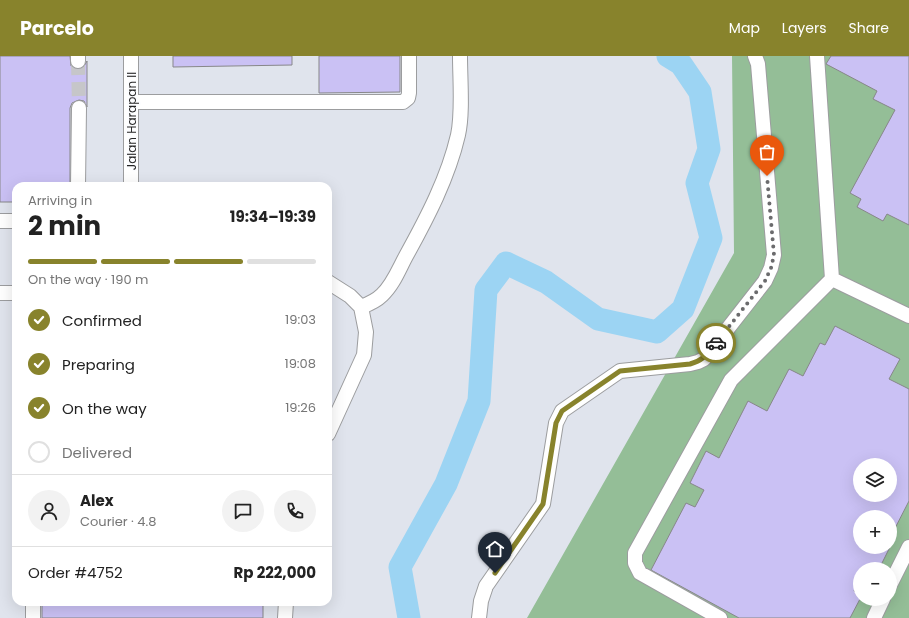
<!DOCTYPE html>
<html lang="en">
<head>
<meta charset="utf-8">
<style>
	body { margin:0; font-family:Poppins,sans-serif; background:#f2f2f2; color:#222; height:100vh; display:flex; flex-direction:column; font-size:15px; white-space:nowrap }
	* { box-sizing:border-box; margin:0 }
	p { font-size:13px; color:#767676 }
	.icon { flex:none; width:22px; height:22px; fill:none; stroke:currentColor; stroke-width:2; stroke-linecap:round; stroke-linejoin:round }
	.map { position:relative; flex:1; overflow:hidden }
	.sheet { position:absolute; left:12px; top:126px; width:320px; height:424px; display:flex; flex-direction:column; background:#fff; border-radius:12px; box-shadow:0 4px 16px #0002 }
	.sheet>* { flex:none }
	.buttons { position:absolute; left:853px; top:402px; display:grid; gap:8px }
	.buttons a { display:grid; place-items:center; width:44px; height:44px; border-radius:50%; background:#fff; box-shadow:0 4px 16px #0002; font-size:20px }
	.pin { position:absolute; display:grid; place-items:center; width:34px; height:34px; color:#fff; margin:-41px -17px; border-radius:50% 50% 50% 0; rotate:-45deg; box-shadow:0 0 4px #0007 }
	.pin .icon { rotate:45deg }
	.courier { position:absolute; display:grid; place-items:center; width:40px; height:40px; margin:-20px; border:3px solid #88832c; border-radius:50%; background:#fff; color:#222; box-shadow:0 1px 5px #0007 }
	.summary em { font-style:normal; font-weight:700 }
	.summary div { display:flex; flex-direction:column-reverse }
	.summary { display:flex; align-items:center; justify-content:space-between; height:68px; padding:0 16px }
	h1 { font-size:26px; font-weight:700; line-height:30px }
	.bar { display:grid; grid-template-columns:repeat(4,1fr); gap:6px 4px; align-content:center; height:48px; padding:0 16px }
	.bar i { height:5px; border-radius:3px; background:#e0e0e0 }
	.bar .active { background:#88832c }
	.bar p { grid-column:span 4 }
	.line { display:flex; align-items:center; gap:10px; padding:0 16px; border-top:1px solid #e0e0e0 }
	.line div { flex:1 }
	.round { display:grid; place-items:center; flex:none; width:42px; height:42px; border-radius:21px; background:#f2f2f2 }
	ol { padding:0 16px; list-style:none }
	li { display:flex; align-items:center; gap:12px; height:44px }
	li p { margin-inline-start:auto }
	li .icon { padding:4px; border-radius:50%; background:#88832c; color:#fff; stroke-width:4 }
	li:last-child { color:#767676 }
	li i { width:22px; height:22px; border:2px solid #e0e0e0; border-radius:50% }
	header { display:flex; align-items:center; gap:24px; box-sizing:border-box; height:56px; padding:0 20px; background:#88832c; color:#fff }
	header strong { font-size:19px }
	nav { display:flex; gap:22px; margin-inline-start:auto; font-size:14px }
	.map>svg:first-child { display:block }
	.built { fill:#e0e4ed; fill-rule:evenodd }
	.forest { fill:#94be97; fill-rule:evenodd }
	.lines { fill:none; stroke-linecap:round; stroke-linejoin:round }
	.river { stroke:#9cd4f3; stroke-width:23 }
	.building { fill:#cac1f4; stroke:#878789; fill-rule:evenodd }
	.minor-tunnel { stroke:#c6c6c9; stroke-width:14; stroke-dasharray:14 7; stroke-linecap:butt }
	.minor-casing { stroke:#9c9d9f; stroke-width:16 }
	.minor { stroke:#fff; stroke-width:14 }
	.done { stroke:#6b6b6d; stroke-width:4; stroke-dasharray:0 7.2 }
	.route { stroke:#88832c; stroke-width:5 }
	.labels { text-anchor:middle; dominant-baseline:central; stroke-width:3.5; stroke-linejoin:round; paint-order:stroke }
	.street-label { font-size:12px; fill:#242425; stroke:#fcfdff }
</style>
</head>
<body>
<header>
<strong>Parcelo</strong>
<nav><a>Map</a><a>Layers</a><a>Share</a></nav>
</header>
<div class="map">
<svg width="909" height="562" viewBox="0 0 909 562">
	<rect width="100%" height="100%" fill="#eeeff2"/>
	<path class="built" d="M0,0H909V562H0ZM16,130H328V546H16ZM860,409H890V439H860ZM860,461H890V491H860ZM860,513H890V543H860Z"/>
	<path class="forest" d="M732,0H909V562H527L734,197ZM860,409H890V439H860ZM860,461H890V491H860ZM860,513H890V543H860Z"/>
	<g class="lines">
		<path class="river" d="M409,562L400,511L446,428L479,345L486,234L506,207L546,226L598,263L657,276L683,253L711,182L697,127L709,93L700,36L681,8L668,0"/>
	</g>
	<path class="building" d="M0,0H70L71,10L78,13L83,12L87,5V51L84,45L79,44L72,47L70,52V130H16V146H0Z
		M173,0H292V9L173,11Z
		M319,0H400V36L319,37Z
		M831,0H909V169L887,158L883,165L857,151L861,143L850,137L895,54L873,43L877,35L826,8Z
		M835,270L900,303L889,323L909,333V445L890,482V461H860V491H890L879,513H860V523L854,535L860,538V543L850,562H739L651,514L686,447L695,451L704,434L690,427L706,395L719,402L748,345L767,355L789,313L803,320L820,287L825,289ZM860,409H890V439H860Z
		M42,546H263V562H42Z"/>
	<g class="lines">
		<path class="minor-tunnel" d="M78,5L79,52"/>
		<g class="minor-casing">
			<path id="minor" d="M78,0V5
				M131,0V130
				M817,0L832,223L909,260
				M131,46H403L408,42L409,37V0
				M78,130L79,52
				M0,165H16
				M328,226L350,240L361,251C369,248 376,245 382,239C393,229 399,213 406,200C427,162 448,122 458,79C463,57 460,24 460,0
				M0,237H16
				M328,378L364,299L366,276L361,251
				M890,529L909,491
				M33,562V546
				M285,562L286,546
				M479,562L481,545L486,530L543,448L556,367L562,355L620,315L690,308L698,306L704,303L765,225L771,212L774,199L758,8L755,0
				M720,562L640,517L635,507V497L731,324L832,223
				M874,562L883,543"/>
		</g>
		<use href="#minor" class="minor"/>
	</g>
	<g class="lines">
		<path class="done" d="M716,287L765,225L771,212L774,199L767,120"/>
		<path class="route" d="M495,517L543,448L556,367L562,355L620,315L690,308C704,304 707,298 716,287"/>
	</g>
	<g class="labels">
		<g class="street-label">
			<text transform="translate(131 65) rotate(-90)">Jalan Harapan II</text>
		</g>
	</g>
</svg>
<div class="buttons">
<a><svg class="icon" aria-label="layers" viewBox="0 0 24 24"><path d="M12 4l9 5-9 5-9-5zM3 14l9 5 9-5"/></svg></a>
<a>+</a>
<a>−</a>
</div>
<div class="pin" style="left:767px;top:120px;background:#ea580c"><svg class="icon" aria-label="bag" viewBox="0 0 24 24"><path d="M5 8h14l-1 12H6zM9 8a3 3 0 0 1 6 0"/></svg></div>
<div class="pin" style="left:495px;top:517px;background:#1f2937"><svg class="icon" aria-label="home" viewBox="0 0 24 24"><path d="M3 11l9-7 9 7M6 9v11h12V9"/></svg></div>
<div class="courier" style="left:716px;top:287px"><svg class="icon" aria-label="car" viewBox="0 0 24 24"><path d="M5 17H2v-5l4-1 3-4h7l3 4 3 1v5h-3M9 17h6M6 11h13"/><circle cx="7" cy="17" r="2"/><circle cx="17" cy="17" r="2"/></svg></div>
<section class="sheet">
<div class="summary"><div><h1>2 min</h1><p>Arriving in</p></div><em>19:34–19:39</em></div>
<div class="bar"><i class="active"></i><i class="active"></i><i class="active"></i><i></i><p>On the way · 190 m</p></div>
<ol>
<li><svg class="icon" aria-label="check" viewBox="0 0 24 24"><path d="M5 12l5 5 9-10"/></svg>Confirmed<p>19:03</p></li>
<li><svg class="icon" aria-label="check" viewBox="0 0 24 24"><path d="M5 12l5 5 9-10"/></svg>Preparing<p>19:08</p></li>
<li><svg class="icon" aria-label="check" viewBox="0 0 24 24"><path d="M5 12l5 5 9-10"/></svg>On the way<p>19:26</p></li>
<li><i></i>Delivered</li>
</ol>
<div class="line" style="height:72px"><a class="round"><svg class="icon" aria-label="person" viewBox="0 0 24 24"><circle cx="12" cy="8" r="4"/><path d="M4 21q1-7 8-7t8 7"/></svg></a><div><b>Alex</b><p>Courier · 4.8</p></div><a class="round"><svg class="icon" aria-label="chat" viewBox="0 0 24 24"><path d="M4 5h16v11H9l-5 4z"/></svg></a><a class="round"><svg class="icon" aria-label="phone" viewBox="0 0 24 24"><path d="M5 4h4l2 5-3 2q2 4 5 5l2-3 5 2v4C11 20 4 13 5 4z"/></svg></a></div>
<div class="line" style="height:52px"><div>Order #4752</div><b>Rp 222,000</b></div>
</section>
</div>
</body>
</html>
